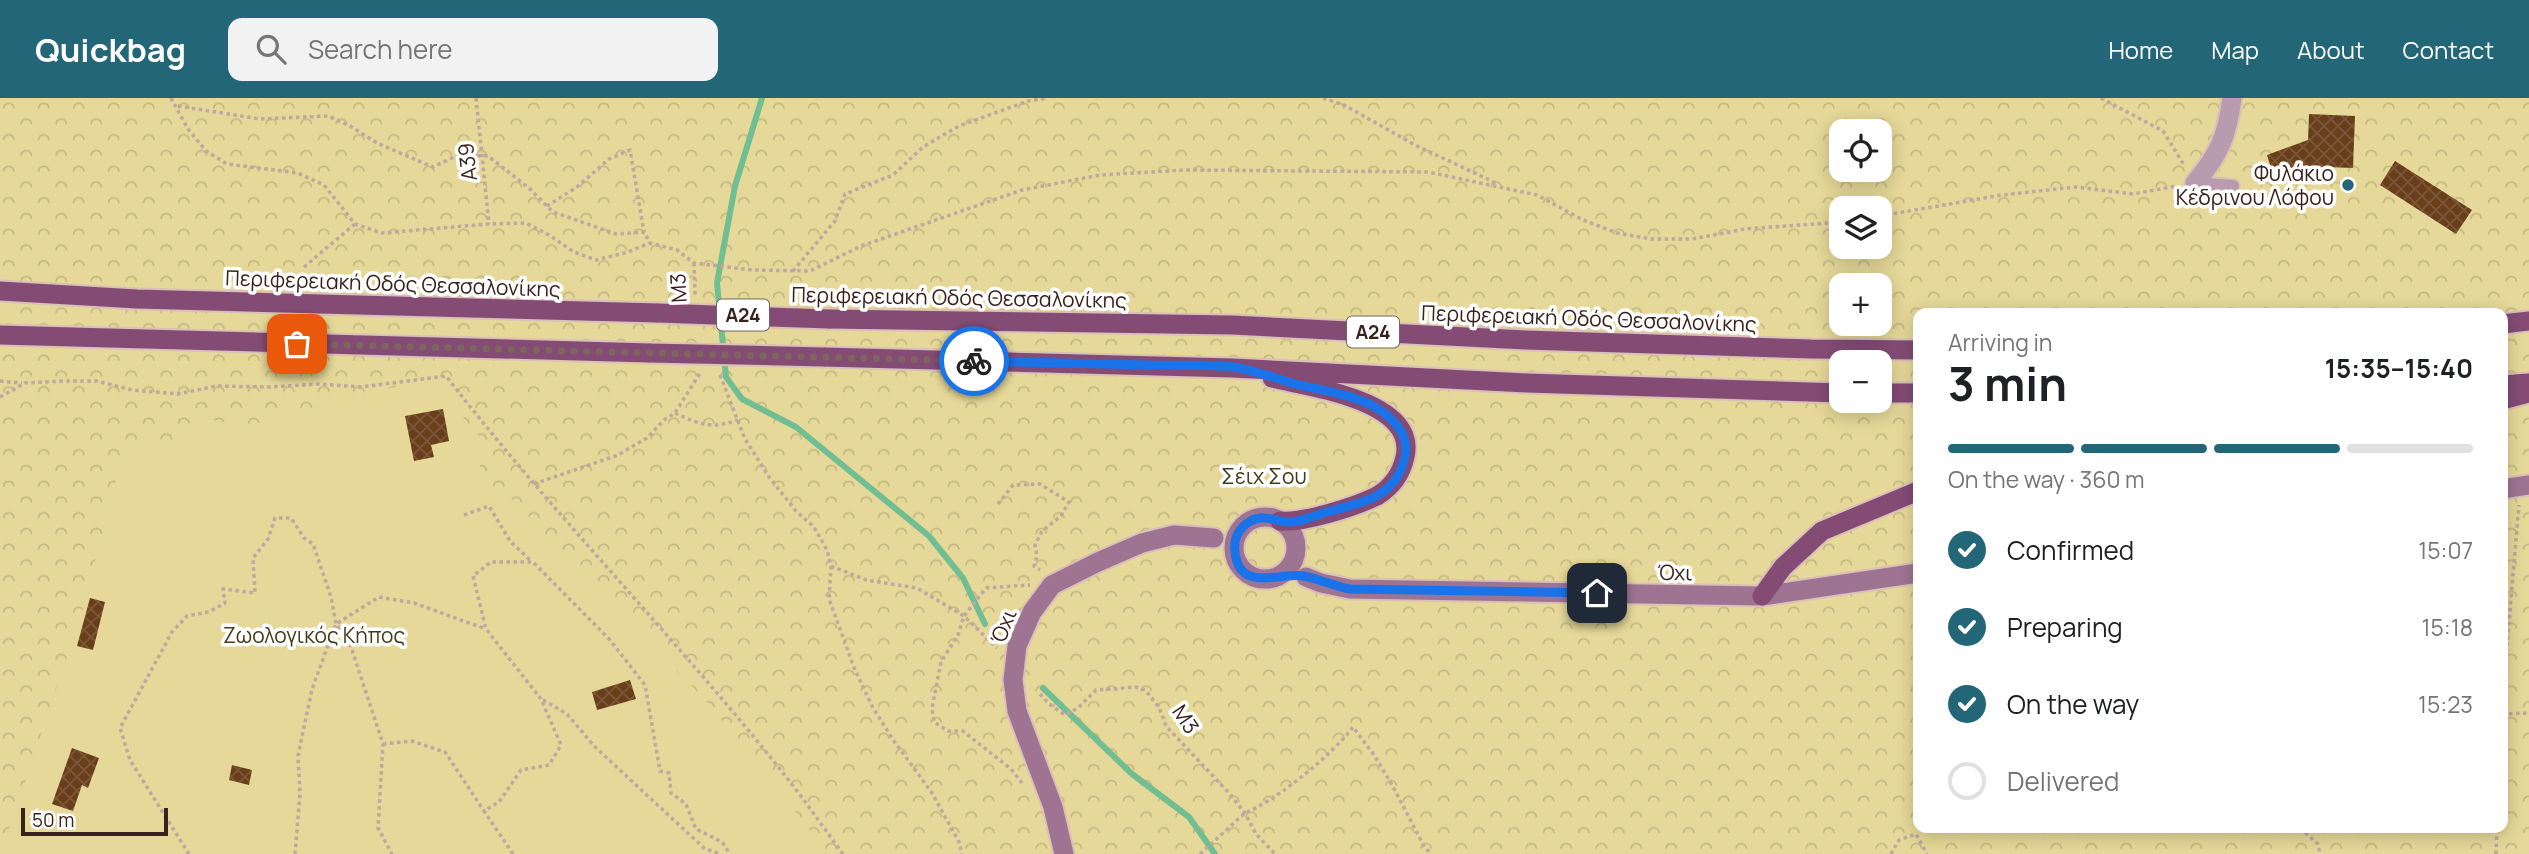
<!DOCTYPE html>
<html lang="en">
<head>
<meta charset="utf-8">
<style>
	body { margin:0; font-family:Manrope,sans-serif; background:#f2f2f2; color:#202124; height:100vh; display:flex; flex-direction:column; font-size:26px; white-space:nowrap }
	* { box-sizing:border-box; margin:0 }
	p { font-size:23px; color:#757577 }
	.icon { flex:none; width:38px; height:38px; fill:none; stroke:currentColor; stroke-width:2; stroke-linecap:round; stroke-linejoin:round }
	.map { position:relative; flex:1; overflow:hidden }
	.sheet { position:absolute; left:1913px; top:210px; width:595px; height:525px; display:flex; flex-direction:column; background:#fff; border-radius:14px; box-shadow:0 4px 18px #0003 }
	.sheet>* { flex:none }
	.buttons { position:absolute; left:1829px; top:21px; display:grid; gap:14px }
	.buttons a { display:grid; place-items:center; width:63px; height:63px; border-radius:14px; background:#fff; box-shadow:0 4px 18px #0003; font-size:35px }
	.scale { position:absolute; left:21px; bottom:18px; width:147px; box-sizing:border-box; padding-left:7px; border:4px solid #39221b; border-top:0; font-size:19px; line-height:24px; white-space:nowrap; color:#39221b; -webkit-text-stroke:5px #fff; paint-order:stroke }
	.pin { position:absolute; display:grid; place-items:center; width:60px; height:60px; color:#fff; margin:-30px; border-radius:14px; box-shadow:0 4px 10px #0006 }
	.courier { position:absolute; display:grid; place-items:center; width:70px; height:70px; margin:-35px; border:5px solid #1a73e8; border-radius:50%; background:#fff; color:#222; box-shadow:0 2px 9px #0007 }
	.summary em { font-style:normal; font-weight:700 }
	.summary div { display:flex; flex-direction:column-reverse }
	.summary { display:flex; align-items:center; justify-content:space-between; height:119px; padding:0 35px }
	h1 { font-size:46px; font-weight:700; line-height:52px }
	.bar { display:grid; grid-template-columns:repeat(4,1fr); gap:10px 7px; align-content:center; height:84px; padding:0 35px }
	.bar i { height:9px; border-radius:5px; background:#e0e0e0 }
	.bar .active { background:#267 }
	.bar p { grid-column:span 4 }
	ol { padding:0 35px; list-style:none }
	li { display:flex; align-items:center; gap:21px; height:77px }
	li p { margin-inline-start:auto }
	li .icon { padding:7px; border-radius:50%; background:#267; color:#fff; stroke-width:4 }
	li:last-child { color:#757577 }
	li i { width:38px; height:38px; border:4px solid #e0e0e0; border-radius:50% }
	header { display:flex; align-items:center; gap:42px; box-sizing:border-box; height:98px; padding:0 35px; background:#267; color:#fff }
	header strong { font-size:33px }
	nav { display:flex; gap:38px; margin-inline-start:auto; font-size:24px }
	.search { width:490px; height:63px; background:#f2f2f2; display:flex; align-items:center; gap:18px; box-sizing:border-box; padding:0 24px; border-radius:14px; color:#757577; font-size:26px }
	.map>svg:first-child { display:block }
	.forest { fill:url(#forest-crowns); fill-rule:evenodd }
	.green { fill:#e5d898 }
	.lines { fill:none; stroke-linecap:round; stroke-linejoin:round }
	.stream { stroke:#70be92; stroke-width:6 }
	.building { fill:url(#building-cross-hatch) }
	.service-casing { stroke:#dac0b8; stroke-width:16 }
	.minor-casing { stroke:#dac0b8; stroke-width:23 }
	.secondary-casing { stroke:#dac0b8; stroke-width:23 }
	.trunk-casing { stroke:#dac0b8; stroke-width:23 }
	.path { stroke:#c0a79f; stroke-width:3.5; stroke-dasharray:3.5 3.5; stroke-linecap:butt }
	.service { stroke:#b99baf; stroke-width:12 }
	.minor { stroke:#b99baf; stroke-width:19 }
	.secondary { stroke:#9f7492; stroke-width:19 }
	.trunk { stroke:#844c75; stroke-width:19 }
	.trunk-bridge-casing { stroke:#dac0b8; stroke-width:23; stroke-linecap:butt }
	.trunk-bridge { stroke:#844c75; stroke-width:19 }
	.done { stroke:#7e665e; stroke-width:7; stroke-dasharray:0 12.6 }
	.route { stroke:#1a73e8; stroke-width:9 }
	.poi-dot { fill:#267; stroke:#fff; stroke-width:2.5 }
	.labels { text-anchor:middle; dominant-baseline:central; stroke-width:7; stroke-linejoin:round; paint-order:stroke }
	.shield { fill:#fff; stroke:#74645f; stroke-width:2 }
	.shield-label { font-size:19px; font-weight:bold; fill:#39221b }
	.street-label { font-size:21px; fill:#39221b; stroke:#fff }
	.poi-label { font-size:21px; fill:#39221b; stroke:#fff; text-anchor:end }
	.park-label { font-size:21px; fill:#433c1a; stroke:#fff }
</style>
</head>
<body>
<header>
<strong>Quickbag</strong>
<div class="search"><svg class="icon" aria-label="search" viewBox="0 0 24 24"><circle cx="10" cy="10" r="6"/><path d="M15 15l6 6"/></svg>Search here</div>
<nav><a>Home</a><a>Map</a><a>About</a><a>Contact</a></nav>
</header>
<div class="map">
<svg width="2529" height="756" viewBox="0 0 2529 756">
	<defs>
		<pattern id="forest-crowns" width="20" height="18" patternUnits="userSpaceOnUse" patternTransform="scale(1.75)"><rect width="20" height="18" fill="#e5d898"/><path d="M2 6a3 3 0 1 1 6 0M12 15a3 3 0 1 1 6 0" fill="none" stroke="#c5b982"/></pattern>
		<pattern id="building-cross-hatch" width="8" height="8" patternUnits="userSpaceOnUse" patternTransform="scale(1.75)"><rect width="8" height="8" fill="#693e1a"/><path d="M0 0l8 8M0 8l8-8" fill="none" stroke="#7b573a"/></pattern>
	</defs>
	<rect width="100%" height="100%" fill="#fde3db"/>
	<path class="forest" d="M0,0H2529V756H0ZM1841,33H1880V72H1841ZM1841,110H1880V149H1841ZM1841,187H1880V226H1841ZM1918,215H2502V730H1918ZM1841,264H1880V303H1841Z"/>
	<path class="green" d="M430,280L488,349L473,385L510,399L707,604L829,756H1L84,508L122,357L171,344L196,319L246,328Z"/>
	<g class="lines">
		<path class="stream" d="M762,0L735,88L717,185L726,279L742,301L796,329L929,438L963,480L985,526
			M1043,590L1132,676L1189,719L1215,756"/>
	</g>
	<path class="building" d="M2309,16L2355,18L2353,70L2299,68L2273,76L2267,57L2308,42Z
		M2395,63L2472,112L2456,136L2380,87Z
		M443,311L449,343L431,347L434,359L414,363L405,318Z
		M90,500L105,504L93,552L77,548Z
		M630,582L636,601L597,612L592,594Z
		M72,650L99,660L88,690L82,687L73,713L52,706Z
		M232,667L252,672L249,687L229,682Z"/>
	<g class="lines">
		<g class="service-casing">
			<path id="service" d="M2195,85L2233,88"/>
		</g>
		<g class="minor-casing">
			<path id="minor" d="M2195,85C2220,55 2227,38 2232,0"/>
		</g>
		<g class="secondary-casing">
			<path id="secondary" d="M2502,391L2529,387
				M1234 450a31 31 0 1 1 62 0a31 31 0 1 1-62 0Z
				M1306,479L1321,485L1350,491L1762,498L1918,475
				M1064,756L1053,709L1017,613L1013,582L1017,548L1032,514L1052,487L1098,464L1142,445L1174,437L1214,440"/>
		</g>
		<g class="trunk-casing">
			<path id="trunk" d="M0,193L137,201L658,215
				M829,221L1232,227L1526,242L1811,251L1918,252
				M2502,226L2529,223
				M0,237L650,255
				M824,259L1233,270L1527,285L1841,295
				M1272,280C1308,289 1418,302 1405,359C1401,377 1392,389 1377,398C1354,409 1304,425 1280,423
				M2502,287L2529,285
				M1880,295H1918
				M2502,302L2529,295
				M1762,498L1783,469L1822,433L1918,393"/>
		</g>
		<path class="path" d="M171,0L188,31L206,53L227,66L298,75L324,87L355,126L382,135L489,126L526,125L549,137L574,154L596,162L628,154L650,145
			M476,0L489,126
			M1323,0L1344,7L1415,47L1496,85
			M2101,0L2163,33L2184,67
			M178,8L260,21L328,18L350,28L377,45L433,69L458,57L488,58L529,90L553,114L616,136L644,134L650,145L677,152L694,165L752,172L810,173L861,148L1022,92L1100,77L1185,72L1428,74L1537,97L1583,122L1617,135L1651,141H1692L1745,131L1841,124
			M547,108L577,89L609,61L630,52L644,134
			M1880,118L2002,97L2076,89L2133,96L2177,88
			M694,165L695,198
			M304,169L355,126
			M793,173L835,123L845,96L893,77L923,49L959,28L1028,3L1047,0
			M720,277L745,341L769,379L796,413L814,429L827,452L831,468L829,501L855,572L873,610L894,643L932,695L959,744L962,756
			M0,283L22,285
			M0,299L25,285L64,283H97L132,292L178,296L216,288L270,289L318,286L361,289L446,278C552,415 675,539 783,675C804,701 823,729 843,756
			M675,315C701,327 711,331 738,322
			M534,386L618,357L647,340L664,322L675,315L700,275
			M998,406L1013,387L1040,386L1069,404L1061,418L1042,433L1035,447L1037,458L1034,468L1040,472
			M464,417L489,408L510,443L531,463
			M831,468L866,482L917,490L964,518L997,550
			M1040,596L1049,606L1065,617L1078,610L1096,592L1136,589L1145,592L1159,609L1166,628L1229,695L1245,715L1256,736L1275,756
			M543,602L567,616L595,649L704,750L720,756
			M2502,604L2519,407
			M2502,616L2529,615
			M383,646L412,643L445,654L484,713
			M1022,685L1011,671L963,633H948L934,624L932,610L941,564L958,537L964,518L986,490L1030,487
			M2300,730L2318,746L2320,756
			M189,756L130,662L120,630L172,534L187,518L209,514L225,505L223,491L255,495L253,460L268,441L275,420H291L304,440L313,446L331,499L336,526L351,549L383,646L378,730L392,756
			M295,756L300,696L298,658L312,591L336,526L379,499L414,505L486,531
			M513,756L484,713L499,704L521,672L549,667L561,647L541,601L486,531L473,478L491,464H533L610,542L645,587L660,673L669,675L671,695L686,706L696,731L722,744L730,756
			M1200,756L1245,715C1277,702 1332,657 1353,629L1374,657L1391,685L1424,748L1431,756
			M1891,756L1899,742L1916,736L1927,756
			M2496,756L2497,730"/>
		<use href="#service" class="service"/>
		<use href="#minor" class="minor"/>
		<use href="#secondary" class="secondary"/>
		<use href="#trunk" class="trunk"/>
		<g class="trunk-bridge-casing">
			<path id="trunk-bridge" d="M658,215L829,221
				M650,255L824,259"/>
		</g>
		<use href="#trunk-bridge" class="trunk-bridge"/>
	</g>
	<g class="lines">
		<path class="done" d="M297,246L974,263"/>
		<path class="route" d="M974,263C1032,264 1090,266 1148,267C1176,268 1206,266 1233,269C1254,272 1275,280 1295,286C1332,295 1380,298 1402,335C1407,345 1407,355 1403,366C1392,401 1359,405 1327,414C1316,417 1304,423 1292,424C1277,425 1265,415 1251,423C1239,429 1233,441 1235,454C1239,495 1280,474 1304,478C1319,481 1334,488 1350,491L1597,495"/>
	</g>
	<circle class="poi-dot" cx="2348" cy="87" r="7"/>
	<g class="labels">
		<g class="shield">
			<rect x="717" y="201.5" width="52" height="31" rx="5"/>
			<rect x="1347" y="218.5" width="52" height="31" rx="5"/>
		</g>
		<g class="shield-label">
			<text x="743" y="217">Α24</text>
			<text x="1373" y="234">Α24</text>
		</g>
		<g class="street-label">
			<text transform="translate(467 64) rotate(-96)">Α39</text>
			<text transform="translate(393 185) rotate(2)">Περιφερειακή Οδός Θεσσαλονίκης</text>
			<text transform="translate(678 190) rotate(-93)">Μ3</text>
			<text transform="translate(959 199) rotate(1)">Περιφερειακή Οδός Θεσσαλονίκης</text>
			<text transform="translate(1589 220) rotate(2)">Περιφερειακή Οδός Θεσσαλονίκης</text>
			<text transform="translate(1675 474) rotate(1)">Όχι</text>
			<text transform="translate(1003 528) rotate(-68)">Όχι</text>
			<text transform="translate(1186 621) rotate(56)">Μ3</text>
		</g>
		<g class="poi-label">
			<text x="2334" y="75">Φυλάκιο<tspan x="2334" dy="24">Κέδρινου Λόφου</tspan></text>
		</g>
		<g class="park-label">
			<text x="1264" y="378">Σέιχ Σου</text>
			<text x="314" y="537">Ζωολογικός Κήπος</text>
		</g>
	</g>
</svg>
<div class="buttons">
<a><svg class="icon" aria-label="locate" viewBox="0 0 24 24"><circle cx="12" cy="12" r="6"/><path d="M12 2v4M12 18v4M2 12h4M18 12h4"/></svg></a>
<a><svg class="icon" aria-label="layers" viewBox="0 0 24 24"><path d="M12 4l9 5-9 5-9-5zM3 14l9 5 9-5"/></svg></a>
<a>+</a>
<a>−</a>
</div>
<div class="scale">50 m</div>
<div class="pin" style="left:297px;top:246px;background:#ea580c"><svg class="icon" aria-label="bag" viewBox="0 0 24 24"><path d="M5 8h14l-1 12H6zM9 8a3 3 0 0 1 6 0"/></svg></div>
<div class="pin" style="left:1597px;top:495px;background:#1f2937"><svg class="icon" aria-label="home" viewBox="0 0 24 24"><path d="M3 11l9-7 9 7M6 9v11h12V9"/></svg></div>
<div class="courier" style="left:974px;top:263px"><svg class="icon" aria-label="bike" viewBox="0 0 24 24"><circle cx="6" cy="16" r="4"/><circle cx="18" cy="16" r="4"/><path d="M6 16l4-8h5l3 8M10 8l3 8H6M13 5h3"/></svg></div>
<section class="sheet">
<div class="summary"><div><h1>3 min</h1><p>Arriving in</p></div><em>15:35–15:40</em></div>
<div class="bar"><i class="active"></i><i class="active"></i><i class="active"></i><i></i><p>On the way · 360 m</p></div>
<ol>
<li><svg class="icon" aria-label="check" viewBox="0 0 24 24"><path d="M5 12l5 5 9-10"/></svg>Confirmed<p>15:07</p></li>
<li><svg class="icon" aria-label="check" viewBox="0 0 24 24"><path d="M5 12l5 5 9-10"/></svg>Preparing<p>15:18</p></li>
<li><svg class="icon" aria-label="check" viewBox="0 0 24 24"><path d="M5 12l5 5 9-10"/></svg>On the way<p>15:23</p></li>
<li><i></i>Delivered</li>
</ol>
</section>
</div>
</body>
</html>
